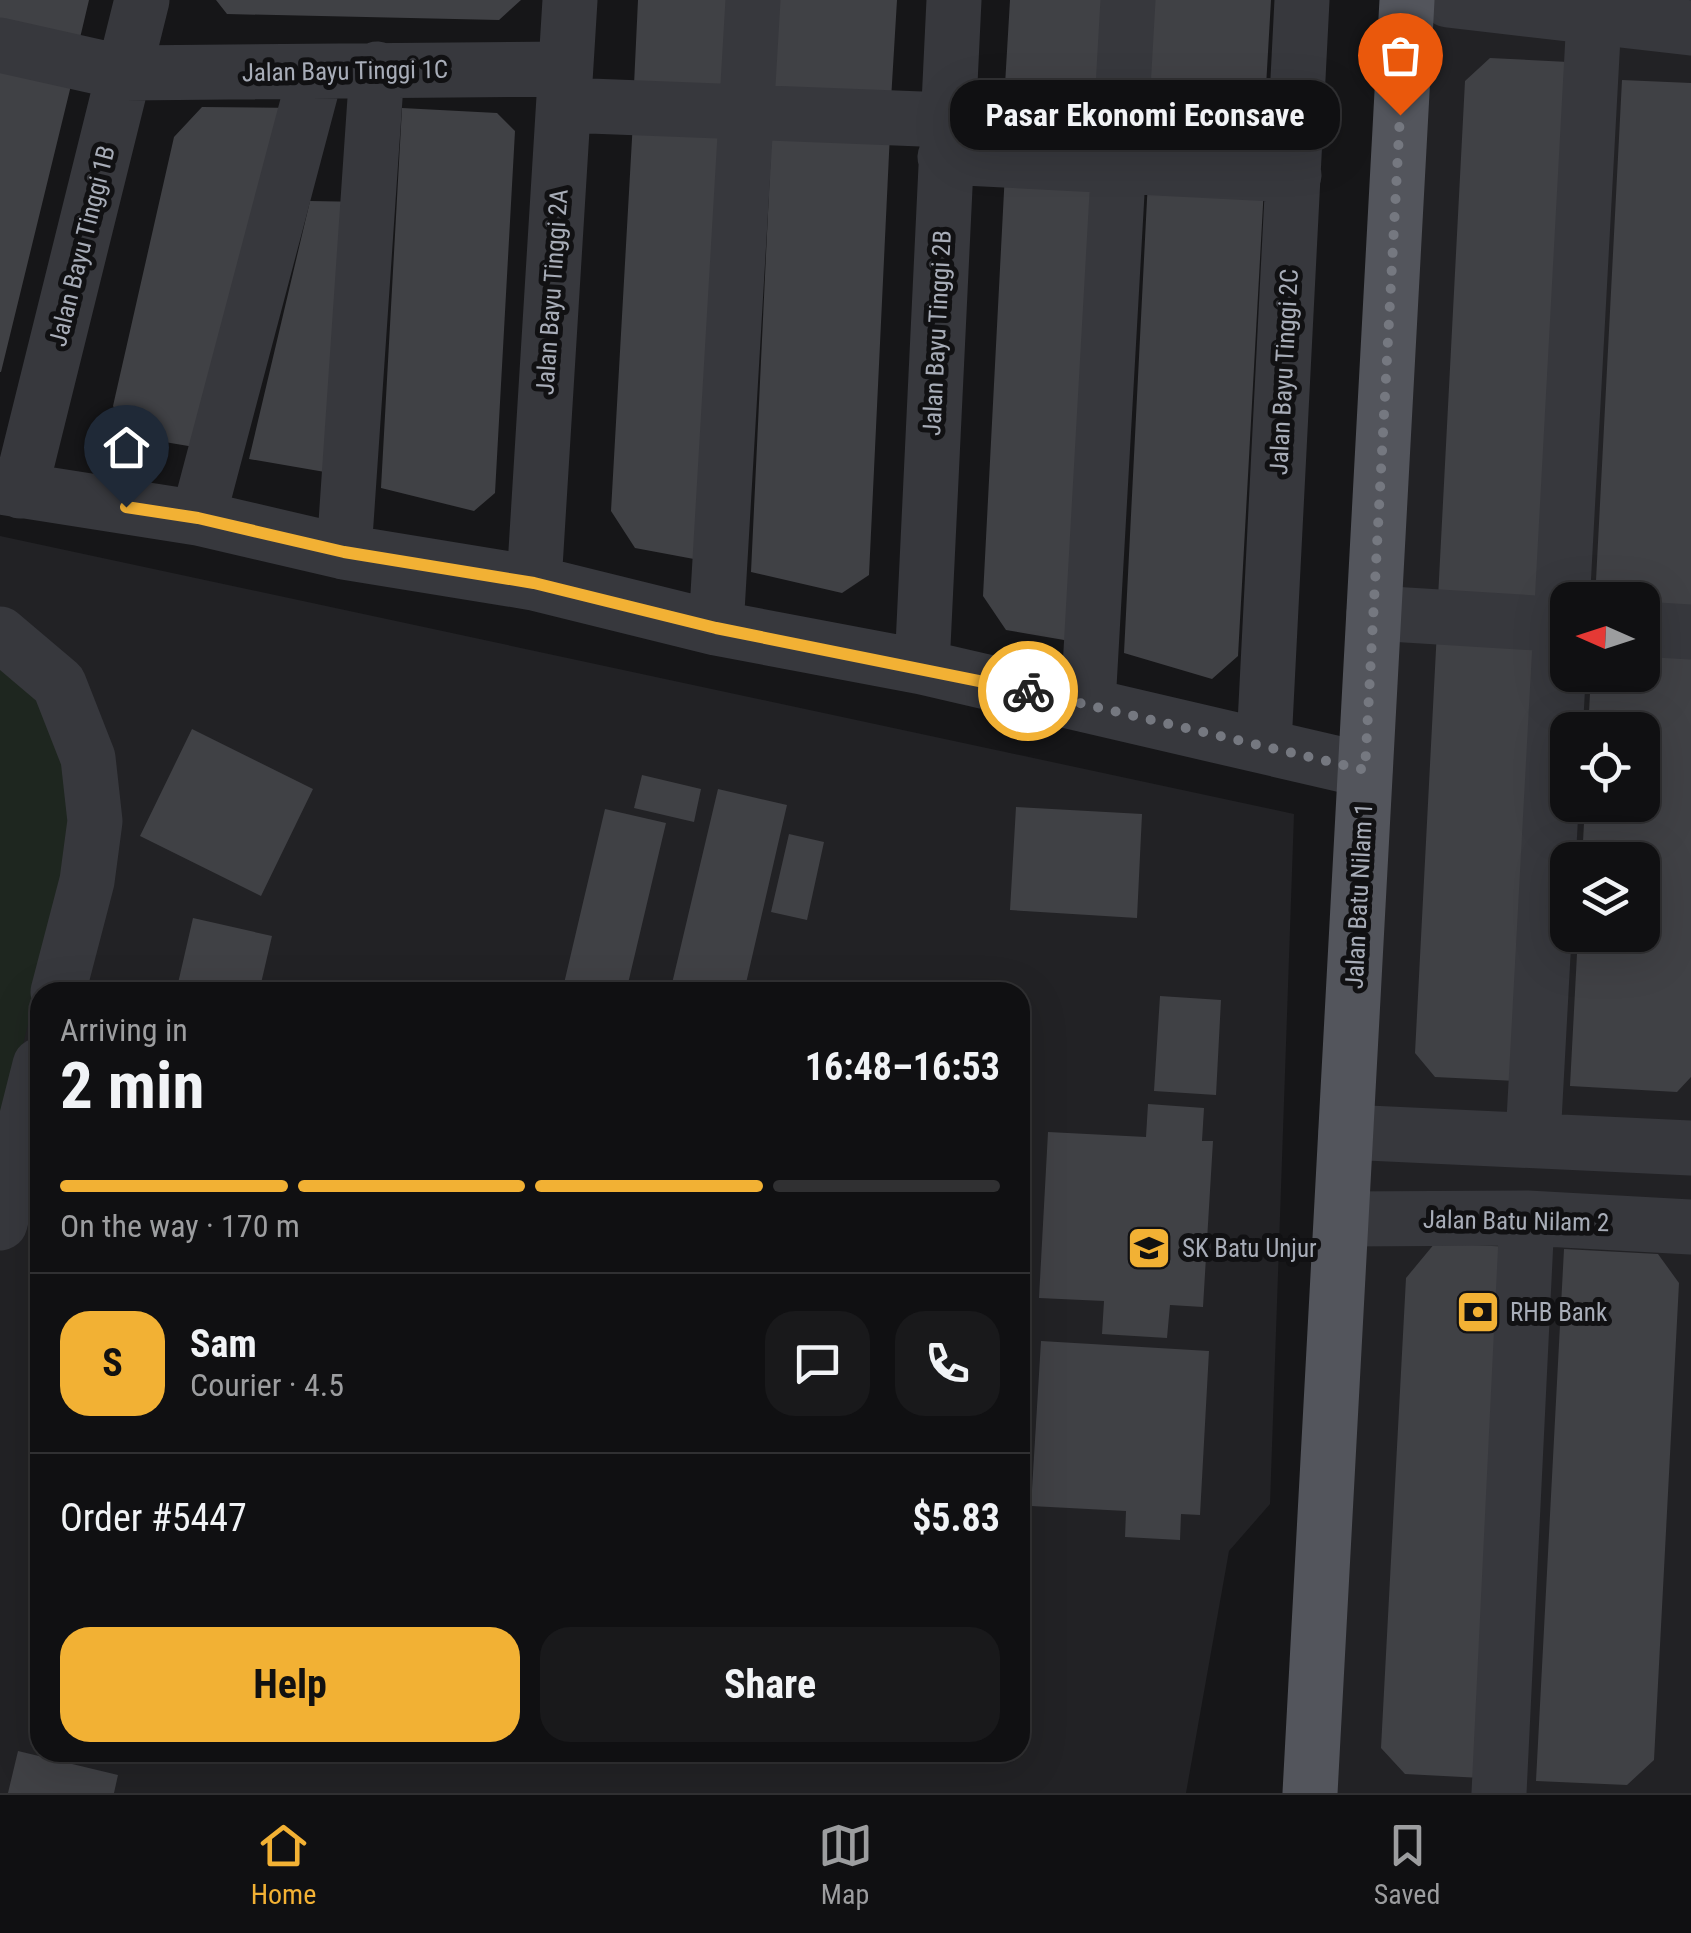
<!DOCTYPE html>
<html lang="en">
<head>
<meta charset="utf-8">
<style>
	body { margin:0; font-family:"Roboto Condensed",sans-serif; background:#19191b; color:#f1f3f6; height:100vh; display:flex; flex-direction:column; font-size:38px; white-space:nowrap }
	* { box-sizing:border-box; margin:0 }
	p { font-size:32px; color:#9c9d9f }
	.icon { flex:none; width:55px; height:55px; fill:none; stroke:currentColor; stroke-width:2; stroke-linecap:round; stroke-linejoin:round }
	.map { position:relative; flex:1; overflow:hidden }
	.panel { position:absolute; left:30px; top:982px; width:1000px; height:780px; display:flex; flex-direction:column; background:#101012; border-radius:30px; box-shadow:0 10px 40px #0002,0 0 0 2px #303032 }
	.panel>* { flex:none }
	.needle { width:65px; rotate:273deg }
	.buttons { position:absolute; left:1550px; top:582px; display:grid; gap:20px }
	.buttons a { display:grid; place-items:center; width:110px; height:110px; border-radius:20px; background:#101012; box-shadow:0 10px 40px #0002,0 0 0 2px #303032; font-size:50px }
	.pin { position:absolute; display:grid; place-items:center; width:85px; height:85px; color:#fff; margin:-102px -42px; border-radius:50% 50% 50% 0; rotate:-45deg; box-shadow:0 0 10px #0007 }
	.pin .icon { rotate:45deg }
	.courier { position:absolute; display:grid; place-items:center; width:100px; height:100px; margin:-50px; border:8px solid #f2b134; border-radius:50%; background:#fff; color:#222; box-shadow:0 2px 12px #0007 }
	.bubble { position:absolute; height:70px; border-radius:30px; background:#101012; box-shadow:0 10px 40px #0002,0 0 0 2px #303032; font-size:32px; font-weight:700; line-height:70px; text-align:center }
	.head em { font-style:normal; font-weight:700 }
	.head div { display:flex; flex-direction:column-reverse }
	.head { display:flex; align-items:center; justify-content:space-between; height:170px; padding:0 30px }
	h1 { font-size:65px; font-weight:700; line-height:75px }
	.bar { display:grid; grid-template-columns:repeat(4,1fr); gap:15px 10px; align-content:center; height:120px; padding:0 30px }
	.bar i { height:12px; border-radius:8px; background:#303032 }
	.bar .selected { background:#f2b134 }
	.bar p { grid-column:span 4 }
	.line { display:flex; align-items:center; gap:25px; padding:0 30px; border-top:2px solid #303032 }
	.line div { flex:1 }
	.round { display:grid; place-items:center; flex:none; width:105px; height:105px; border-radius:30px; background:#19191b }
	.action { display:flex; gap:20px; margin-top:auto; padding:20px 30px }
	.action a { flex:1; height:115px; border-radius:30px; background:#f2b134; color:#111; font-size:40px; font-weight:700; line-height:115px; text-align:center }
	.action a+a { background:#19191b; color:#f1f3f6 }
	.tab-bar { display:flex; justify-content:space-around; align-items:center; height:140px; border-top:2px solid #303032; background:#101012; font-size:28px; color:#9c9d9f }
	.tab-bar a { display:grid; justify-items:center; gap:5px }
	.tab-bar .selected { color:#f2b134 }
	.map>svg:first-child { display:block }
	.built { fill:#222225; fill-rule:evenodd }
	.green { fill:#1e261f }
	.building { fill:#404145 }
	.lines { fill:none; stroke-linecap:round; stroke-linejoin:round }
	.minor { stroke:#37383d; stroke-width:55 }
	.major { stroke:#53555c; stroke-width:55 }
	.done { stroke:#757880; stroke-width:10; stroke-dasharray:0 18 }
	.route { stroke:#f2b134; stroke-width:12 }
	.labels { text-anchor:middle; dominant-baseline:central; stroke-width:10; stroke-linejoin:round; paint-order:stroke }
	.street-label { font-size:25px; fill:#a8adb8; stroke:#111113 }
	.poi-label { font-size:25px; fill:#a8adb8; stroke:#111113; text-anchor:start }
</style>
</head>
<body>
<div class="map">
<svg width="1691" height="1793" viewBox="0 0 1691 1793">
	<rect width="100%" height="100%" fill="#161618"/>
	<path class="built" d="M1419,0H1691V1793H1330ZM1568,600H1642V675H1568ZM1568,730H1642V805H1568ZM1568,860H1642V935H1568Z
		M0,536L1294,814L1270,1504L1229,1551L1186,1793H0ZM40,992H1020V1752H40Z"/>
	<path class="green" d="M0,663L31,691L67,748L78,823L0,1137Z"/>
	<path class="building" d="M0,0H89L80,38L0,18Z
		M216,0H521L499,20L227,14Z
		M638,0H753L749,91L634,85Z
		M778,0H897L891,100L773,93Z
		M1010,0H1126L1118,143L1002,136Z
		M1154,0H1271L1262,156L1146,150Z
		M0,51L75,69L1,372H0Z
		M1490,58L1588,63L1560,604L1438,598L1465,81Z
		M1622,80L1691,83V612L1642,609V600H1595Z
		M202,107L301,108L224,452L129,436L113,406L174,137Z
		M402,108L497,113L515,131L495,493L474,511L381,488Z
		M633,121L750,128L726,565L635,548L611,511Z
		M772,128L890,133L869,575L842,593L751,572Z
		M1005,172L1121,178L1099,646L1006,630L983,596Z
		M1148,180L1264,187L1238,656L1212,679L1124,653Z
		M310,201L367,202L348,476L249,459Z
		M1437,630L1560,636L1537,1082L1435,1077L1415,1053Z
		M1642,639L1691,642V1077L1677,1092L1570,1086L1578,935H1642V860H1582L1585,805H1642V730H1588L1591,675H1642Z
		M192,729L313,789L261,896L140,836Z
		M642,775L701,789L694,822L634,808Z
		M718,789L787,805L744,992H670Z
		M1016,807L1142,814L1137,918L1010,910Z
		M605,809L666,823L626,992H562Z
		M789,834L824,842L807,920L771,912Z
		M193,918L272,936L259,992H176Z
		M1160,996L1221,1000L1216,1095L1154,1091Z
		M1148,1104L1204,1108L1202,1141H1213L1203,1307L1170,1305L1167,1338L1102,1334L1104,1301L1039,1298L1048,1132L1146,1137Z
		M1435,1243L1529,1248L1501,1779L1405,1774L1381,1748L1406,1278Z
		M1564,1249L1658,1254L1679,1283L1654,1760L1627,1785L1536,1781Z
		M1041,1341L1209,1351L1200,1515L1181,1514L1180,1540L1125,1537L1126,1511L1031,1506Z
		M18,1751L118,1775L114,1793H8Z"/>
	<g class="lines">
		<path class="minor" d="M1448,0L1691,28
			M0,45L125,73L565,69
			M564,105L947,120
			M945,157L1294,175
			M0,487L198,518L344,552L534,583L716,628L922,667L1365,770
			M20,491L142,0
			M198,518L316,72
			M344,552L377,69
			M534,583L570,0
			M1374,613L1568,625
			M716,628L753,0
			M1642,629L1691,632
			M0,634L59,684L88,758L95,821L87,881L58,992
			M922,667L954,0
			M1088,704L1128,0
			M1264,744L1302,0
			M1346,1132L1691,1148
			M1533,1139L1594,18
			M1342,1219L1527,1218L1691,1227
			M0,1223L40,1065
			M1499,1793L1527,1218"/>
		<path class="major" d="M1310,1793L1407,0"/>
	</g>
	<g class="lines">
		<path class="done" d="M1028,691L1365,770L1400,115"/>
		<path class="route" d="M126,507L198,518L344,552L534,583L716,628L1028,691"/>
	</g>
	<defs>
		<g id="school-square" transform="scale(2.25)"><rect x="-9" y="-9" width="18" height="18" rx="4" fill="#f2b134" stroke="#111113"/><path d="M0-5L7-2L0 1L-7-2ZM-4 1L0 2.5L4 1V4Q0 6-4 4Z" fill="#111"/></g>
		<g id="bank-square" transform="scale(2.25)"><rect x="-9" y="-9" width="18" height="18" rx="4" fill="#f2b134" stroke="#111113"/><path d="M-6-4H6V4H-6ZM0-2.3a2.3 2.3 0 1 0 0 4.6a2.3 2.3 0 1 0 0-4.6Z" fill="#111"/></g>
	</defs>
	<g fill-rule="evenodd">
		<use href="#school-square" x="1149" y="1248"/>
		<use href="#bank-square" x="1478" y="1312"/>
	</g>
	<g class="labels">
		<g class="street-label">
			<text transform="translate(345 71) rotate(-1)">Jalan Bayu Tinggi 1C</text>
			<text transform="translate(82 246) rotate(-76)">Jalan Bayu Tinggi 1B</text>
			<text transform="translate(552 292) rotate(-86)">Jalan Bayu Tinggi 2A</text>
			<text transform="translate(937 333) rotate(-87)">Jalan Bayu Tinggi 2B</text>
			<text transform="translate(1284 372) rotate(-87)">Jalan Bayu Tinggi 2C</text>
			<text transform="translate(1359 896) rotate(-87)">Jalan Batu Nilam 1</text>
			<text transform="translate(1516 1221) rotate(1)">Jalan Batu Nilam 2</text>
		</g>
		<g class="poi-label">
			<text x="1182" y="1248">SK Batu Unjur</text>
			<text x="1510" y="1312">RHB Bank</text>
		</g>
	</g>
</svg>
<div class="buttons">
<a><svg class="needle" viewBox="-14 -14 28 28"><path d="M0-13l5 13h-10z" fill="#e53935"/><path d="M0 13l5-13h-10z" fill="#9c9d9f"/></svg></a>
<a><svg class="icon" aria-label="locate" viewBox="0 0 24 24"><circle cx="12" cy="12" r="6"/><path d="M12 2v4M12 18v4M2 12h4M18 12h4"/></svg></a>
<a><svg class="icon" aria-label="layers" viewBox="0 0 24 24"><path d="M12 4l9 5-9 5-9-5zM3 14l9 5 9-5"/></svg></a>
</div>
<div class="pin" style="left:1400px;top:115px;background:#ea580c"><svg class="icon" aria-label="bag" viewBox="0 0 24 24"><path d="M5 8h14l-1 12H6zM9 8a3 3 0 0 1 6 0"/></svg></div>
<div class="pin" style="left:126px;top:507px;background:#1f2937"><svg class="icon" aria-label="home" viewBox="0 0 24 24"><path d="M3 11l9-7 9 7M6 9v11h12V9"/></svg></div>
<div class="courier" style="left:1028px;top:691px"><svg class="icon" aria-label="bike" viewBox="0 0 24 24"><circle cx="6" cy="16" r="4"/><circle cx="18" cy="16" r="4"/><path d="M6 16l4-8h5l3 8M10 8l3 8H6M13 5h3"/></svg></div>
<div class="bubble" style="left:950px;top:80px;width:390px">Pasar Ekonomi Econsave</div>
<section class="panel">
<div class="head"><div><h1>2 min</h1><p>Arriving in</p></div><em>16:48–16:53</em></div>
<div class="bar"><i class="selected"></i><i class="selected"></i><i class="selected"></i><i></i><p>On the way · 170 m</p></div>
<div class="line" style="height:180px"><b class="round" style="background:#f2b134;color:#111">S</b><div><b>Sam</b><p>Courier · 4.5</p></div><a class="round"><svg class="icon" aria-label="chat" viewBox="0 0 24 24"><path d="M4 5h16v11H9l-5 4z"/></svg></a><a class="round"><svg class="icon" aria-label="phone" viewBox="0 0 24 24"><path d="M5 4h4l2 5-3 2q2 4 5 5l2-3 5 2v4C11 20 4 13 5 4z"/></svg></a></div>
<div class="line" style="height:130px"><div>Order #5447</div><b>$5.83</b></div>
<div class="action"><a>Help</a><a>Share</a></div>
</section>
</div>
<nav class="tab-bar">
<a class="selected"><svg class="icon" aria-label="home" viewBox="0 0 24 24"><path d="M3 11l9-7 9 7M6 9v11h12V9"/></svg>Home</a>
<a><svg class="icon" aria-label="map" viewBox="0 0 24 24"><path d="M3 6l6-2 6 2 6-2v14l-6 2-6-2-6 2zM9 4v14M15 6v14"/></svg>Map</a>
<a><svg class="icon" aria-label="saved" viewBox="0 0 24 24"><path d="M7 4h10v16l-5-4-5 4z"/></svg>Saved</a>
</nav>
</body>
</html>
